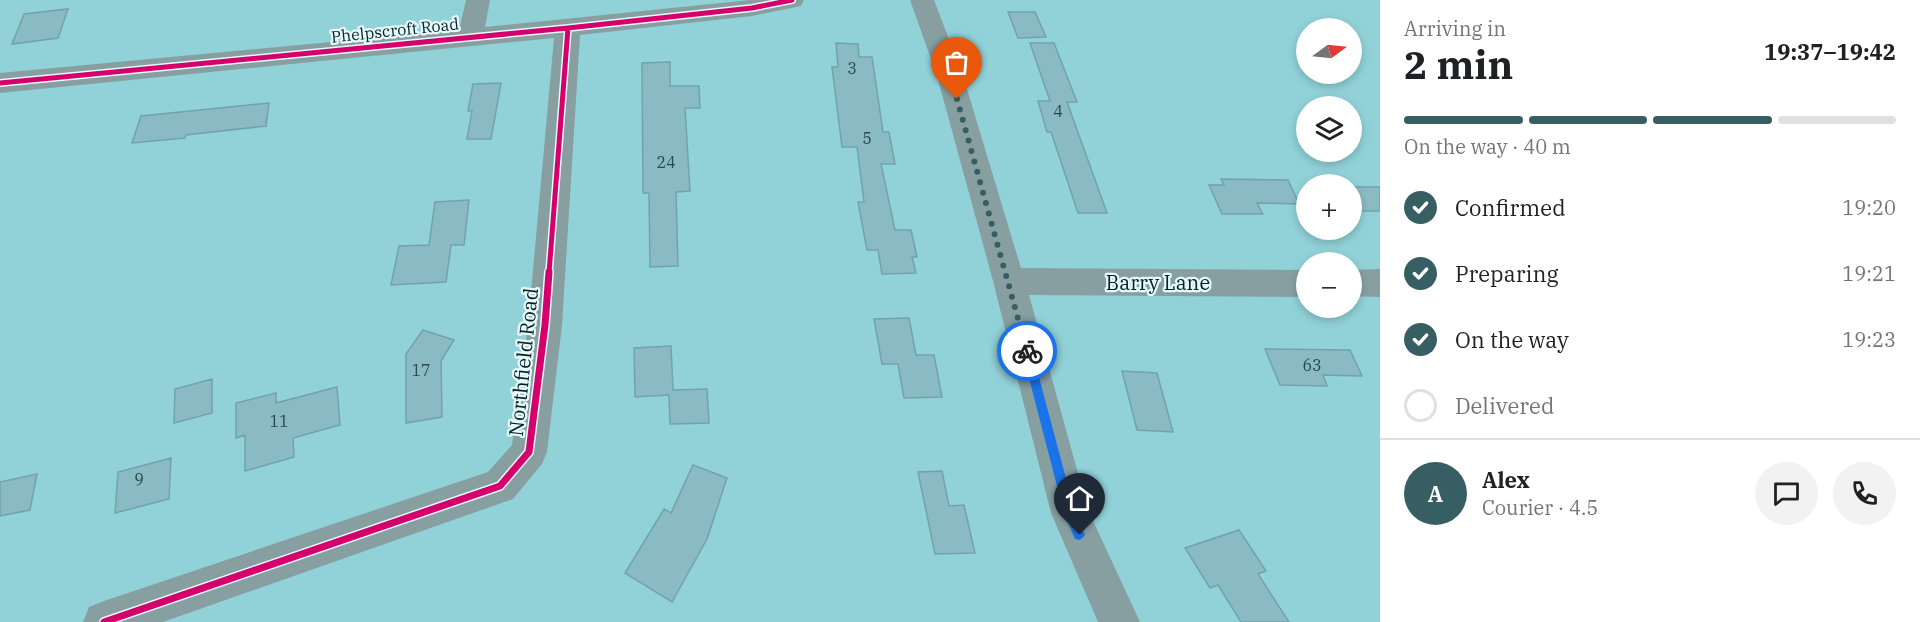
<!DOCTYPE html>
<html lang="en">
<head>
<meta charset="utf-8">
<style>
	body { margin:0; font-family:"IBM Plex Serif",serif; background:#f2f2f2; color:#202124; height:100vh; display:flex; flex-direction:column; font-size:22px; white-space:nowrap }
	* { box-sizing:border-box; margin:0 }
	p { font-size:20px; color:#757577 }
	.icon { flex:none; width:33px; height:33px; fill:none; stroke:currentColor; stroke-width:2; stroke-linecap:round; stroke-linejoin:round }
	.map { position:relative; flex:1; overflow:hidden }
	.details { display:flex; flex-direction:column; background:#fff; width:540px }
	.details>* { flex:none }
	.needle { width:39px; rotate:75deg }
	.fabs { position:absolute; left:1296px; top:18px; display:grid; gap:12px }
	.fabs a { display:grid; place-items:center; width:66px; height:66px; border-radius:50%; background:#fff; box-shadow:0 3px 9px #0003; font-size:30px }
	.pin { position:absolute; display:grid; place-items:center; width:51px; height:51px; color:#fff; margin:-62px -26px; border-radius:50% 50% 50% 0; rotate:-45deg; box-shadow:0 0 6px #0007 }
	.pin .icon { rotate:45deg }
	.courier { position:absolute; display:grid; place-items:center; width:60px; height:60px; margin:-30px; border:4px solid #1a73e8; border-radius:50%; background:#fff; color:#222; box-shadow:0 2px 8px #0007 }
	.headline em { font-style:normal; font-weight:700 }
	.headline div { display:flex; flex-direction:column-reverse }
	.headline { display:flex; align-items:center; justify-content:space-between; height:102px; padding:0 24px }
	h1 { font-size:39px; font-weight:700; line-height:45px }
	.bar { display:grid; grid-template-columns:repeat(4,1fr); gap:9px 6px; align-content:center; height:72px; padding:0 24px }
	.bar i { height:8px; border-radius:4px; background:#e0e0e0 }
	.bar .current { background:#375f63 }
	.bar p { grid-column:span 4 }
	.line { display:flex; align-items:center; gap:15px; padding:0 24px; border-top:2px solid #e0e0e0 }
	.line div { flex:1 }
	.round { display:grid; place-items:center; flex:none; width:63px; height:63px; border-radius:32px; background:#f2f2f2 }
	ol { padding:0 24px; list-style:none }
	li { display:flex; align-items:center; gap:18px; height:66px }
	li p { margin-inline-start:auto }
	li .icon { padding:6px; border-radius:50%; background:#375f63; color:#fff; stroke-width:4 }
	li:last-child { color:#757577 }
	li i { width:33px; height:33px; border:3px solid #e0e0e0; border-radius:50% }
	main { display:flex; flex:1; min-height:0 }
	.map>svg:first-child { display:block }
	.building { fill:#8abac3; stroke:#71a3ae; stroke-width:1.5 }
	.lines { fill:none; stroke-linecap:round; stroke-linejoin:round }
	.minor { fill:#889fa2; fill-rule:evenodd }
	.cycleway-far1-casing { stroke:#e6fafc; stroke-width:8 }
	.cycleway-casing { stroke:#e6fafc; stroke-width:10 }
	.cycleway-far1 { stroke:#d6006c; stroke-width:5 }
	.cycleway { stroke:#d6006c; stroke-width:7 }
	.route { fill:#1a73e8 }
	.done { stroke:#375f63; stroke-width:6; stroke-dasharray:0 10.8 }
	.labels { text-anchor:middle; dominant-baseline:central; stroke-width:4.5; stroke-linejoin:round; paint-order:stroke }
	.far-street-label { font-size:16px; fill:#062124; stroke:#e6fafc }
	.number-label { font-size:16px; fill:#28494e }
	.street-label { font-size:20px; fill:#062124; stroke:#e6fafc }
</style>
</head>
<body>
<main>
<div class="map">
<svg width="1380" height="622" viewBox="0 0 1380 622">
	<rect width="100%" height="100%" fill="#91d1d8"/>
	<path class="building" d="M68,9L58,38L12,44L24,14Z
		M1008,12H1035L1046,37L1018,38Z
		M836,43L858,44L859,57H872L883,132H889L895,164H881L895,230H911L917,257H912L916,273L882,274L878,250H867L858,202H864L857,147H842L832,67H838Z
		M1030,43H1054L1077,102H1067L1107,213H1078L1051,132H1047L1038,101H1050Z
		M670,62V86H699L700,108H685L690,191L676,192L678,266L650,267L649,193H643L642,63Z
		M501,83L491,139H467L472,111H468L473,84Z
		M269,103L266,126L186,135L185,138L132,143L141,116Z
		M1221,179L1288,180L1299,204L1257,203L1263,214H1222L1209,185H1224Z
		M1352,187H1380V211H1352Z
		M469,200L464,245H451L446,282L391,285L399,246L429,245L435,202Z
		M909,318L916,355H934L942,397L904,398L898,364H882L874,319Z
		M423,330L454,340L441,361L442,417L406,423V354Z
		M671,346L673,390L707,389L709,423L670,424L669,395L635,397L634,348Z
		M1265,349L1350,350L1362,376L1323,375L1327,386L1280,385Z
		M1122,371L1157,373L1173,432L1137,430Z
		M212,379V413L174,423L175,389Z
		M337,387L340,425L293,438L294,457L245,471V435L236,438V403L276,393V403Z
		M171,458L169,499L115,513L118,472Z
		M693,465L727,478L707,539L672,602L625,573L664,509L671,513Z
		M942,471L949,506L964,505L975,553L935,554L918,472Z
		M37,474L30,510L0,516V482Z
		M1239,530L1266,571L1258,574L1289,622H1241L1218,585L1210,588L1185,548Z"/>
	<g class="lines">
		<path class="minor" d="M466,0H490L485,27L750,0H804L801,6L752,16L580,35L562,325L547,452L542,464L513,499L163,622H83L89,607L104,601L488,472L512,445L528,325L554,38L0,93V73L459,30Z
			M910,0H934L963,76L1021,268L1306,270V297L1029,295L1088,510L1140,622H1098L1051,513L993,281L937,76Z
			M1380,269V297L1352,296V270Z"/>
		<g class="cycleway-far1-casing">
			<path id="cycleway-far1" d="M0,83L568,28L752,8L792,0
				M549,273L568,28"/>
		</g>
		<g class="cycleway-casing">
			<path id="cycleway" d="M104,622L500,486L529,452L545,325L549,272"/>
		</g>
		<use href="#cycleway-far1" class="cycleway-far1"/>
		<use href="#cycleway" class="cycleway"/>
	</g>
	<path class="route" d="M1027,346L1032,351L1075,512L1085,535L1080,540L1075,539L1064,513L1022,351Z"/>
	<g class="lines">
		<path class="done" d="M957,99L1027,351"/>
	</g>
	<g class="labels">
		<g class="far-street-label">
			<text transform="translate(395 30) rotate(-6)">Phelpscroft Road</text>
		</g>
		<g class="number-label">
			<text x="852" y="68">3</text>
			<text x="1058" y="111">4</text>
			<text x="867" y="138">5</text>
			<text x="666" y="162">24</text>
			<text x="1312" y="365">63</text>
			<text x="421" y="370">17</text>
			<text x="279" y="421">11</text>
			<text x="139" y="479">9</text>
		</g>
		<g class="street-label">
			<text x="1158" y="282">Barry Lane</text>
			<text transform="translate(523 362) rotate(-84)">Northfield Road</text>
		</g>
	</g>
</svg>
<div class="fabs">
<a><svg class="needle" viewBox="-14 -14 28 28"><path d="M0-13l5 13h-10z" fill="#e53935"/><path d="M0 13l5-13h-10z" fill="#757577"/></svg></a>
<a><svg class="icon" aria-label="layers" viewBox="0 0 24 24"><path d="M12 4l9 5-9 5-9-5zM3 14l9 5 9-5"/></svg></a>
<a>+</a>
<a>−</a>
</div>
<div class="pin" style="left:957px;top:99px;background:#ea580c"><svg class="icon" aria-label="bag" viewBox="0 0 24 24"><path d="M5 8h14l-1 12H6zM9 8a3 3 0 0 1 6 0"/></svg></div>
<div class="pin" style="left:1080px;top:535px;background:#1f2937"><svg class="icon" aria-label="home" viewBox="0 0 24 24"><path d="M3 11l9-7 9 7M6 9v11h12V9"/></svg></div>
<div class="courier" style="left:1027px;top:351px"><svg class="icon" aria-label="bike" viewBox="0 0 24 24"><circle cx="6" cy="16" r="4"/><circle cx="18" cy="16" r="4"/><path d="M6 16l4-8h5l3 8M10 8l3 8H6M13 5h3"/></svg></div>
</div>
<section class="details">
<div class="headline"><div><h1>2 min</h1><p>Arriving in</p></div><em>19:37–19:42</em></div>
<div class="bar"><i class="current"></i><i class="current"></i><i class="current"></i><i></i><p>On the way · 40 m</p></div>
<ol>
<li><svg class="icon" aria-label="check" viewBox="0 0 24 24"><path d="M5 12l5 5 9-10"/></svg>Confirmed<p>19:20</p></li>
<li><svg class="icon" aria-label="check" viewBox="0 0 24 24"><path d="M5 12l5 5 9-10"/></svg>Preparing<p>19:21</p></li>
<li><svg class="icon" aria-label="check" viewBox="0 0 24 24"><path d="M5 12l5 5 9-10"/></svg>On the way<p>19:23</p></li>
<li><i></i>Delivered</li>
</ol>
<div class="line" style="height:108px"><b class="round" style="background:#375f63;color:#fff">A</b><div><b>Alex</b><p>Courier · 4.5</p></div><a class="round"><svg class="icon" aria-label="chat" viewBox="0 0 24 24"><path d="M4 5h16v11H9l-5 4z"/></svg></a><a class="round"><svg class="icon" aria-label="phone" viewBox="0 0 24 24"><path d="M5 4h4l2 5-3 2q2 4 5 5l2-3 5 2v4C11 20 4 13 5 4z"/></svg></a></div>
</section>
</main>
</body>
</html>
